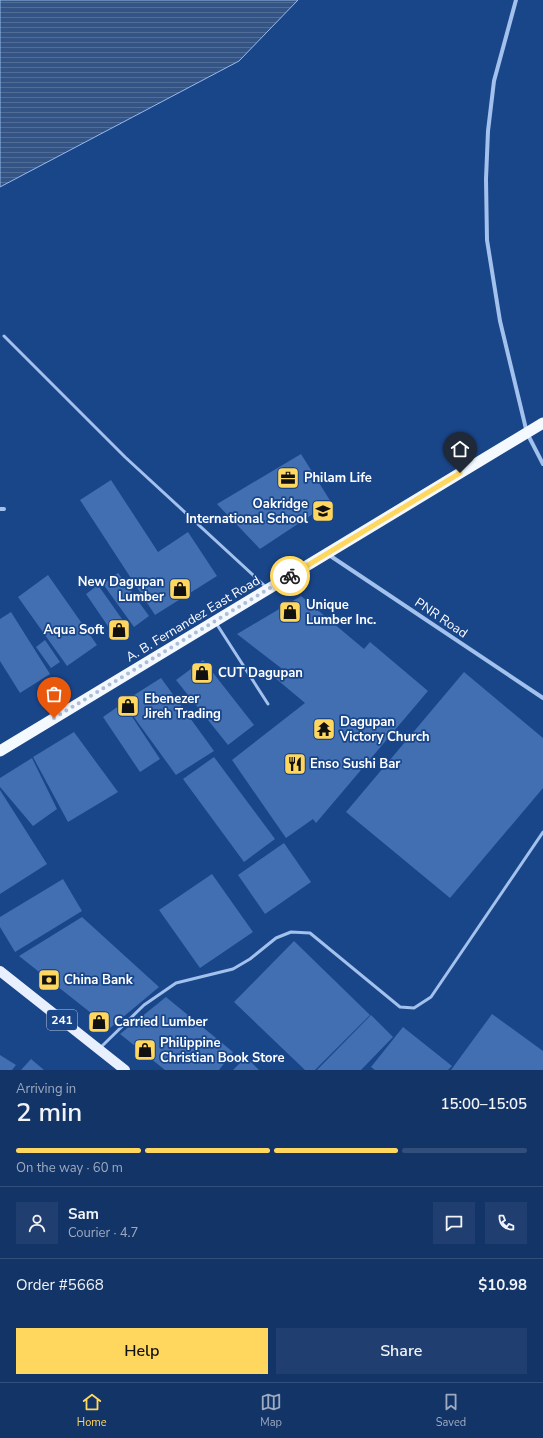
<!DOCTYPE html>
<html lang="en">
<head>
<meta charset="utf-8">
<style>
	body { margin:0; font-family:"Nunito Sans",sans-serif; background:#203f70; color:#f1f3f6; height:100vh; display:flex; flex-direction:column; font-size:15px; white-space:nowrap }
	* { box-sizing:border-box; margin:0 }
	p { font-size:13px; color:#9daac0 }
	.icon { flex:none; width:22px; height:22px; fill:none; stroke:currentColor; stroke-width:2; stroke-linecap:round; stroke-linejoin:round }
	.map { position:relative; height:1070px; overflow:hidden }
	.drawer { display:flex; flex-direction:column; background:#133467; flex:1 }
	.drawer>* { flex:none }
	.pin { position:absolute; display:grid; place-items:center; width:34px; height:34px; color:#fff; margin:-41px -17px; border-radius:50% 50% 50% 0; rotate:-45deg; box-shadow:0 0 4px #0007 }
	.pin .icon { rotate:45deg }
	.courier { position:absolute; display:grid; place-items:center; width:40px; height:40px; margin:-20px; border:3px solid #ffd75e; border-radius:50%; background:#fff; color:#222; box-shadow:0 1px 5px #0007 }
	.overview em { font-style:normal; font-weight:600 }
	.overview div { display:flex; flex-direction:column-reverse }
	.overview { display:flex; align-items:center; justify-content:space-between; height:68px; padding:0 16px }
	h1 { font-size:26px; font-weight:600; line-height:30px }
	.bar { display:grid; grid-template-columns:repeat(4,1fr); gap:6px 4px; align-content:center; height:48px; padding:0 16px }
	.bar i { height:5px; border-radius:3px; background:#324f7b }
	.bar .selected { background:#ffd75e }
	.bar p { grid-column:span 4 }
	.line { display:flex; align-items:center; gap:10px; padding:0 16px; border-top:1px solid #324f7b }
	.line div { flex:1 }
	.round { display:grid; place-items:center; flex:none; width:42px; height:42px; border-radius:0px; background:#203f70 }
	.primary-button { display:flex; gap:8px; margin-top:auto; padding:8px 16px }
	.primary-button a { flex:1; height:46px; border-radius:0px; background:#ffd75e; color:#111; font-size:16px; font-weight:600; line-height:46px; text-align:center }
	.primary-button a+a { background:#203f70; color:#f1f3f6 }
	.tab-bar { display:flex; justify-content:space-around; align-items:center; height:56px; border-top:1px solid #324f7b; background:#133467; font-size:11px; color:#9daac0 }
	.tab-bar a { display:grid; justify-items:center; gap:2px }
	.tab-bar .selected { color:#ffd75e }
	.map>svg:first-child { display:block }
	.water { fill:url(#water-rules); stroke:#95bbef }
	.building { fill:#426fb2 }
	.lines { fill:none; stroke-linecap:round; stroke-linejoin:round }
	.service { stroke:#a2c1ed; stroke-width:3 }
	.minor { stroke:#a2c1ed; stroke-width:4 }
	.primary { stroke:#e8f0ff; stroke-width:10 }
	.trunk { stroke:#f4f8ff; stroke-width:11 }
	.done { stroke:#aebed6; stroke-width:4; stroke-dasharray:0 7.2 }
	.route { stroke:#ffd75e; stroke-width:5 }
	.labels { text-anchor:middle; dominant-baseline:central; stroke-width:3.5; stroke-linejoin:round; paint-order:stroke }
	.shield { fill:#194589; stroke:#bac7dc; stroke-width:1 }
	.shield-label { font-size:12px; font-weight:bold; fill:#fff }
	.poi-label { font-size:13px; font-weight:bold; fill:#fff; stroke:#194589; text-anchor:start }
	.street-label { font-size:13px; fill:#fff; stroke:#194589 }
</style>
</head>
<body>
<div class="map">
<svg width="543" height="1070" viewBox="0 0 543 1070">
	<defs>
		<pattern id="water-rules" width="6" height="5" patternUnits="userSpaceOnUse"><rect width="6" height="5" fill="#345485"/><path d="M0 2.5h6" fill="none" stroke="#526e97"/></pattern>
	</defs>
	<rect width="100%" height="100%" fill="#194589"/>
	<path class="water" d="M0,0H298L239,61L0,187Z"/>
	<path class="building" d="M301,454L331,502L260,549L217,504Z
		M111,480L158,552L188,532L217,576L155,615L80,500Z
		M118,573L149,616L134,627L103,584Z
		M48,575L97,645L67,666L18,597Z
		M98,585L129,629L116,638L86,594Z
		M301,596L364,649L370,642L428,691L316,823L313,819L286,838L232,760L305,703L274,677L281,668L237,634Z
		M11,612L50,674L20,693L0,661V619Z
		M45,640L60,662L51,668L36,647Z
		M203,660L254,725L228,745L176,680Z
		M464,672L543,738V788L450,898L346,812Z
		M161,678L214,751L176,775L123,702Z
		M123,703L160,759L140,772L103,717Z
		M74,732L118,792L68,822L33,757Z
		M214,757L275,839L244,862L183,779Z
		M32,758L57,809L33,826L0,787V778Z
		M0,790L47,864L0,894Z
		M284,843L311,882L265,914L238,875Z
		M212,874L253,932L200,968L159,910Z
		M63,879L82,911L15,952L0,927V917Z
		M82,917L159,987L110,1028L19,956Z
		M294,941L370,1015L315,1070H305L234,1002Z
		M166,997L233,1052L219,1070H165L120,1034Z
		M492,1014L543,1051V1070H451Z
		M371,1015L393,1037L361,1070H317Z
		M403,1027L452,1066L448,1070H375L371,1067Z
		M0,1055L16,1065L12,1070H0Z
		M246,1057L259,1070H233Z
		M31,1059L44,1070H21Z"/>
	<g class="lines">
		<path class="service" d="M4,336L125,457L266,587
			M216,623L268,704
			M100,1048L144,1005L176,983L233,969L250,959L276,938L291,932L310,933L400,1007L414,1008L431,997L543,832"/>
		<path class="minor" d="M516,0L494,81L488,131L486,179L487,240L500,321L527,433L543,464
			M0,509H4
			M329,555L543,698"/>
		<path class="primary" d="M0,971L125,1070"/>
		<path class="trunk" d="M0,751L543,423"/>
	</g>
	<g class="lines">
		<path class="done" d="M54,718L290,576"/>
		<path class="route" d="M290,576L460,473"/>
	</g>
	<defs>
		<g id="office-square" transform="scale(1.15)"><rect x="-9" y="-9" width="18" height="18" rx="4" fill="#ffd75e" stroke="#194589"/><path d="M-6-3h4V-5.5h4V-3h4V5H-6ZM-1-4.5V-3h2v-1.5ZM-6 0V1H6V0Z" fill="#111"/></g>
		<g id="school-square" transform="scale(1.15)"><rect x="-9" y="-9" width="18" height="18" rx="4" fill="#ffd75e" stroke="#194589"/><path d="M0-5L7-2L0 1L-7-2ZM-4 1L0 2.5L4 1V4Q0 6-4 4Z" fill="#111"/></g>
		<g id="shop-square" transform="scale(1.15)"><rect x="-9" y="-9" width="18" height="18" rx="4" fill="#ffd75e" stroke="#194589"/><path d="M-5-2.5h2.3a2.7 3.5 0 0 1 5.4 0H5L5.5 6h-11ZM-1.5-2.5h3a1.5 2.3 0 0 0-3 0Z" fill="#111"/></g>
		<g id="temple-square" transform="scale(1.15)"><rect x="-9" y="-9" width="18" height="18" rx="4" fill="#ffd75e" stroke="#194589"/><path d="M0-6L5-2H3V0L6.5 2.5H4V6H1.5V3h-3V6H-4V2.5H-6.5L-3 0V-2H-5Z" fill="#111"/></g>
		<g id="restaurant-square" transform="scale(1.15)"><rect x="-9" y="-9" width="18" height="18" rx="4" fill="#ffd75e" stroke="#194589"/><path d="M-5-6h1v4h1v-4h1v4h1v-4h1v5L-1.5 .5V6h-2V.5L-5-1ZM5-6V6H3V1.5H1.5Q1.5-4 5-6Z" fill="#111"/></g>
		<g id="bank-square" transform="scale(1.15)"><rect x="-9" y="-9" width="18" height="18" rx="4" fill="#ffd75e" stroke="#194589"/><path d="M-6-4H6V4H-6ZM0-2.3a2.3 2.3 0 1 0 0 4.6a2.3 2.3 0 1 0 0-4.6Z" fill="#111"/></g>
	</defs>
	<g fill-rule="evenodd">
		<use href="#office-square" x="288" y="478"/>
		<use href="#school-square" x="323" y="511"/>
		<use href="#shop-square" x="180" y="589"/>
		<use href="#shop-square" x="290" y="612"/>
		<use href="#shop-square" x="119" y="630"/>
		<use href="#shop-square" x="202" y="673"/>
		<use href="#shop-square" x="128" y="706"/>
		<use href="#temple-square" x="324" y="729"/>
		<use href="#restaurant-square" x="295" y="764"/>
		<use href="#bank-square" x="49" y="980"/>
		<use href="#shop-square" x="99" y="1022"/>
		<use href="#shop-square" x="145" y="1050"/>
	</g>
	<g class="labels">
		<rect class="shield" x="47" y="1010" width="30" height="20" rx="3"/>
		<g class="shield-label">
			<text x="62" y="1020">241</text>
		</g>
		<g class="poi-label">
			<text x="304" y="478">Philam Life</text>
			<text x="308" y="504" text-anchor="end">Oakridge<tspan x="308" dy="15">International School</tspan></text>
			<text x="164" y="582" text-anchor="end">New Dagupan<tspan x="164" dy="15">Lumber</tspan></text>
			<text x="306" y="605">Unique<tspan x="306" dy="15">Lumber Inc.</tspan></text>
			<text x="104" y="630" text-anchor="end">Aqua Soft</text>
			<text x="218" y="673">CUT Dagupan</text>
			<text x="144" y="699">Ebenezer<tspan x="144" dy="15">Jireh Trading</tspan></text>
			<text x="340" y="722">Dagupan<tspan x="340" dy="15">Victory Church</tspan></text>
			<text x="310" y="764">Enso Sushi Bar</text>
			<text x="64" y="980">China Bank</text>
			<text x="114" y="1022">Carried Lumber</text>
			<text x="160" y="1043">Philippine<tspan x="160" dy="15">Christian Book Store</tspan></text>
		</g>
		<g class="street-label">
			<text transform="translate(441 618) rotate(34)">PNR Road</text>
			<text transform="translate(193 619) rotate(-31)">A. B. Fernandez East Road</text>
		</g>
	</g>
</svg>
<div class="pin" style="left:54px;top:718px;background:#ea580c"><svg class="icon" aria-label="bag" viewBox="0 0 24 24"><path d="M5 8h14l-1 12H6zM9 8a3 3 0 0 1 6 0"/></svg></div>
<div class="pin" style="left:460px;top:473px;background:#1f2937"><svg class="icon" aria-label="home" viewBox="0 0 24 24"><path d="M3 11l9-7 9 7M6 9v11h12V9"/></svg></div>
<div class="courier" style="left:290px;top:576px"><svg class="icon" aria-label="bike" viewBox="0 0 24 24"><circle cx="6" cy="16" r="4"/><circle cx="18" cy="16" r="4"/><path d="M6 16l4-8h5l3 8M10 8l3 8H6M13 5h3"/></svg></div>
</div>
<section class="drawer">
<div class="overview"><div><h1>2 min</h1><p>Arriving in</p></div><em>15:00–15:05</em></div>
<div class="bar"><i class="selected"></i><i class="selected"></i><i class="selected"></i><i></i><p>On the way · 60 m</p></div>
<div class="line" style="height:72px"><a class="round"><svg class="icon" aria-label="person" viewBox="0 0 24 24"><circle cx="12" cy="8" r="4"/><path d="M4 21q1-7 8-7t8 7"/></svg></a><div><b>Sam</b><p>Courier · 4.7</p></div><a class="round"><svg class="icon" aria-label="chat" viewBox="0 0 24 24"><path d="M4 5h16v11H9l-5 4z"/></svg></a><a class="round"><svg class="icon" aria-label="phone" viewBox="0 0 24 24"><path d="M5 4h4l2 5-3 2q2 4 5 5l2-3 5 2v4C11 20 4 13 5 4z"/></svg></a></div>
<div class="line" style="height:52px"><div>Order #5668</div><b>$10.98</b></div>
<div class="primary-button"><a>Help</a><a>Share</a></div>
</section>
<nav class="tab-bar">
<a class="selected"><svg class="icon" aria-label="home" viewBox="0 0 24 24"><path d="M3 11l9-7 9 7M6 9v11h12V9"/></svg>Home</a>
<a><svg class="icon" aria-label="map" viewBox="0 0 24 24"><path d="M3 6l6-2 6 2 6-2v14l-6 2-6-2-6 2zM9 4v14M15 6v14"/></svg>Map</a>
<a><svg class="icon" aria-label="saved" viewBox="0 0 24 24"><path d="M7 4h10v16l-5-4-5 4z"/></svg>Saved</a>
</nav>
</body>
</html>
